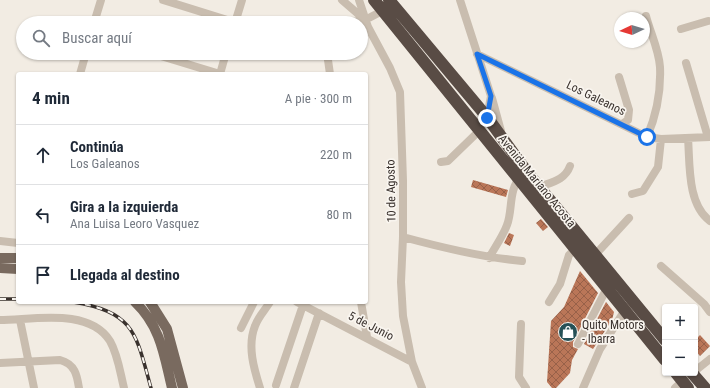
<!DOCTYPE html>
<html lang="es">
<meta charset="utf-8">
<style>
body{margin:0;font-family:"Roboto Condensed",sans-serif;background:#f6f6f7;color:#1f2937}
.controls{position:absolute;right:12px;bottom:12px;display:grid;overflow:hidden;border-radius:4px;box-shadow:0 1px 3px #0004}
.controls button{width:36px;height:36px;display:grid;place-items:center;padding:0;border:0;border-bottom:1px solid #e0e1e3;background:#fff;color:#1f2937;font:20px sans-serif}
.compass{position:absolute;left:614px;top:12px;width:36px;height:36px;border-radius:50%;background:#fff;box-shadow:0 1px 3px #0004;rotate:266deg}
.stop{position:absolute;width:12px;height:12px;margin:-9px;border:3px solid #1a73e8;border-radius:50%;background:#fff}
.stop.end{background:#1a73e8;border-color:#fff;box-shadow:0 1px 4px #0008}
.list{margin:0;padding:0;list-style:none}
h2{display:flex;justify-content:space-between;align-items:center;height:52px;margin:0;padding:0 16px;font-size:17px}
h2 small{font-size:13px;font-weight:400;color:#747a83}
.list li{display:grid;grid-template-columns:26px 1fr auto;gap:12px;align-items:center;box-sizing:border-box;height:60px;padding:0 16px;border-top:1px solid #e0e1e3}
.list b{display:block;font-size:15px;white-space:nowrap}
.list p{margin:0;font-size:13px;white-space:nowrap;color:#747a83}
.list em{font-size:13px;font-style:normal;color:#747a83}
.icon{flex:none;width:22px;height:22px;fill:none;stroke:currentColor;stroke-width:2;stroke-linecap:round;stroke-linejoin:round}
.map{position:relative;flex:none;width:710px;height:388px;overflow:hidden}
.search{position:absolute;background:#fff;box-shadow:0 1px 3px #0004;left:16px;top:16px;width:352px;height:44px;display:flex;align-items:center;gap:10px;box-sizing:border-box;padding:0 14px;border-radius:22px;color:#747a83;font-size:15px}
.panel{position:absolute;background:#fff;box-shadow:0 1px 3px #0004;left:16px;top:72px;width:352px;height:232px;border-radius:4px}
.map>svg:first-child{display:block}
</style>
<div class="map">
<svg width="710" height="388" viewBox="0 0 710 388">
<defs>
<pattern id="building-cross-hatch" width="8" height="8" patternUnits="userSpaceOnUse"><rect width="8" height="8" fill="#ba7658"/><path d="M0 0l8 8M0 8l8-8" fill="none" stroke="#986149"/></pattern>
</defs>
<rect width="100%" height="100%" fill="#f2ece3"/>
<path fill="url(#building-cross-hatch)" d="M473 180 508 190 506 197 471 187Z
M541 219 548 227 543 231 536 223Z
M509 233 514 235 510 246 504 243Z
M580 271 598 293 573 342V347L578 349 572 360 570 373 556 388H552L547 382 551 321 564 307Z
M606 302 614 312 612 320 593 349 584 344Z
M700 335 710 346 700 356 695 350V340Z"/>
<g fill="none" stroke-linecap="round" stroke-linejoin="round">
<path stroke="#c9bdaf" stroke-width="8" d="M163 0 237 23
M342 0 364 19
M359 0 368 27 390 68 400 92 403 181V237L401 282 403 316 412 362 422 388
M460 0 491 96 487 117 477 128
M646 16C650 32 659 50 660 67 661 90 656 116 647 137
M94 23 101 0
M235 23 242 0
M345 23 365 20 386 9
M681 29 708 21
M151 53 220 74
M327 53 330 74
M477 54 647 137 661 139 710 137
M686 63 708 137
M80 74 86 53
M220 74 226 53
M619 77 629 110 628 120 622 124
M492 98 501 131
M688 138C690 164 687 204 710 221
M441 162 448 161 479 131
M539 187C552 182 565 180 570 166
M632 194 643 191 658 167 661 139
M403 237C443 248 481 257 522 261
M0 241 18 243
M595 255 629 218
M489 258C495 247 503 236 507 225 513 210 508 189 521 177
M661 266 704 304 710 312
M297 302 412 362
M361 302 367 337
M549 302 560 284 569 255 575 249
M0 320C32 320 89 307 110 341 118 355 120 372 124 388
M20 320 34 388
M521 324 519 377 526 388
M241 328 254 302
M578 344 607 288
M0 363 60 360C75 364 77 375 79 388
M695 371 710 359
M276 385 303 305
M260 388C254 369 247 346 255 326 258 317 265 310 270 302
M294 388 319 313
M583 388 600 349 627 307
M675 388 685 379"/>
<path stroke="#796a5f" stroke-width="10" d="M0 258H18
M0 268 18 269
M135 302C161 327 164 355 172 388
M150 302 167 329 183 388"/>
<path stroke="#594c45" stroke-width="12" d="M374 0 665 360
M389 0 487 117 527 172 665 340
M676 373 688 388
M692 373 705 388"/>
<g stroke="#39312d" stroke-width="3.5">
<path id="rail" d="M0 299H18
M73 302C135 312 136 334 151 388"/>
</g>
<use href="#rail" stroke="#f9f5ef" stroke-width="2" stroke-dasharray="6" stroke-linecap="butt"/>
</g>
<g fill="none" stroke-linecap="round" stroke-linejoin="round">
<path stroke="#1a73e8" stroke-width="5" d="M487 118 491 96 477 54 647 137"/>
</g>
<defs>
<g id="shop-disc" transform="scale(1)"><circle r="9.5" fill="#265157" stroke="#f9f5ef"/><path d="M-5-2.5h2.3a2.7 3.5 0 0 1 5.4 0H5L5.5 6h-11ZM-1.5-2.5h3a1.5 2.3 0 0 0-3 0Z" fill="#fff"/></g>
</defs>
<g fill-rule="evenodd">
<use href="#shop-disc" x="568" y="332"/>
</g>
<g text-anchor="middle" stroke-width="3.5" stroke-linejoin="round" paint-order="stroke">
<g font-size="12" fill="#39312d" stroke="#f9f5ef">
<text transform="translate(596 98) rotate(26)" y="4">Los Galeanos</text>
<text transform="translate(537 181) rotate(51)" y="4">Avenida Mariano Acosta</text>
<text transform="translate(391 191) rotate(-91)" y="4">10 de Agosto</text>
<text transform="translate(371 326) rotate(27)" y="4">5 de Junio</text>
</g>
<g font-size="12" fill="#39312d" stroke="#f9f5ef" text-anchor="start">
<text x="582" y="329">Quito Motors<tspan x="582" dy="14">- Ibarra</tspan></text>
</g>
</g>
</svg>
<div class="controls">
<button>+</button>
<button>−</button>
</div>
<svg class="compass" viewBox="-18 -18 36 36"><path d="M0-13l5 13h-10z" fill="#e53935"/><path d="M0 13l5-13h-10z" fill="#747a83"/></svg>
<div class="stop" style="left:647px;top:137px"></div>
<div class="stop end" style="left:487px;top:118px"></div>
<div class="search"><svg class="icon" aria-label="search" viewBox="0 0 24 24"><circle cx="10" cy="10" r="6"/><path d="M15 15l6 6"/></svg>Buscar aquí</div>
<section class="panel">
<h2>4 min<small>A pie · 300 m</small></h2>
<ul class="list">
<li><svg class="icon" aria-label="ahead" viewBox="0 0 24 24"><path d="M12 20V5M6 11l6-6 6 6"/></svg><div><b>Continúa</b><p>Los Galeanos</p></div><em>220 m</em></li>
<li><svg class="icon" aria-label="left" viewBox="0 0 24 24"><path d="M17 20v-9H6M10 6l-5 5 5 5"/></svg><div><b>Gira a la izquierda</b><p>Ana Luisa Leoro Vasquez</p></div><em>80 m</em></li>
<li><svg class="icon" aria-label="arrive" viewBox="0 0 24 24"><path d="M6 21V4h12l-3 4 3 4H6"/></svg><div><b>Llegada al destino</b></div></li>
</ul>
</section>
</div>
